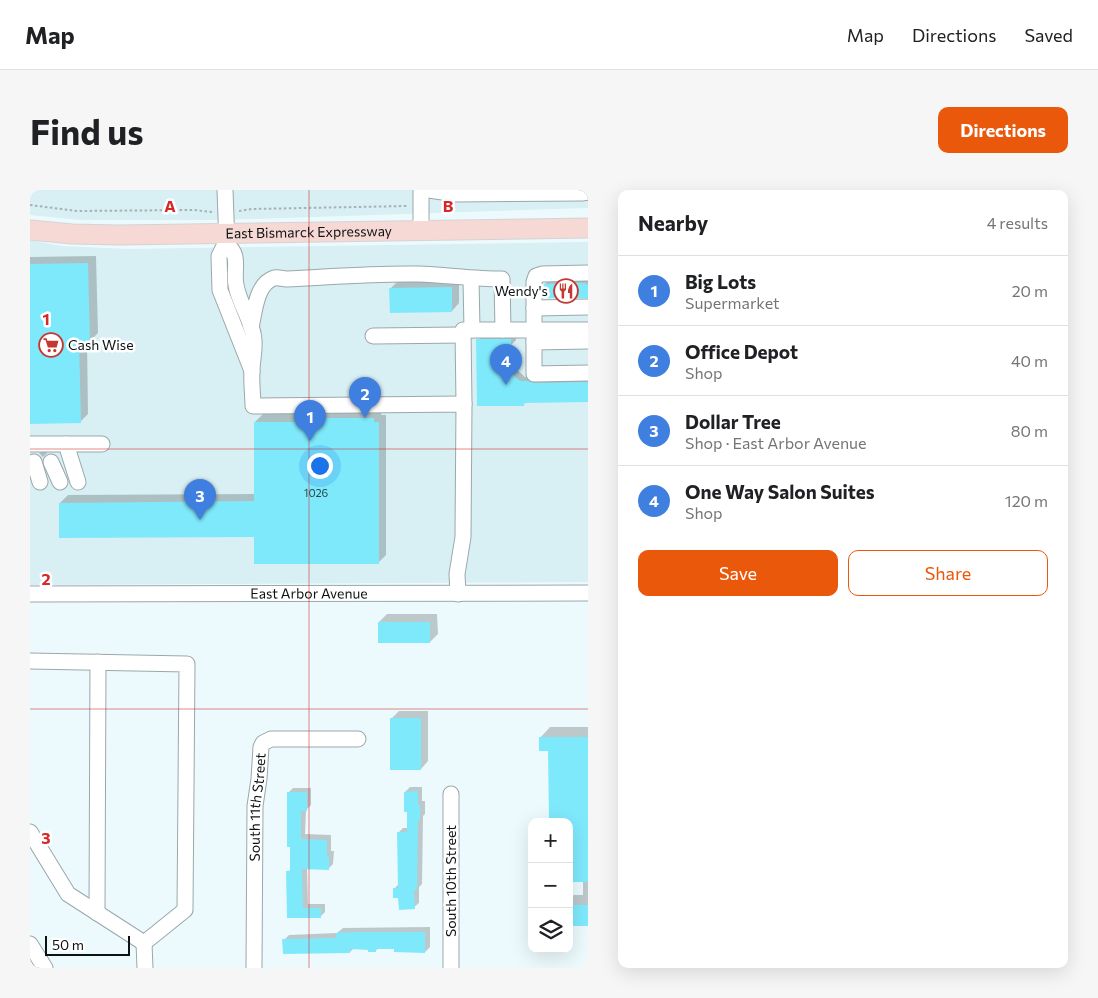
<!DOCTYPE html>
<meta charset="utf-8">
<style>
body{margin:0;font-family:Commissioner,sans-serif;background:#f6f6f6;color:#202124}
.controls{position:absolute;right:15px;bottom:15px;display:grid;overflow:hidden;border-radius:10px;box-shadow:0 5px 20px #0002}
.controls button{width:45px;height:45px;display:grid;place-items:center;padding:0;border:0;border-bottom:1px solid #e0e0e0;background:#fff;color:#202124;font:25px sans-serif}
.scale{position:absolute;left:15px;bottom:12px;width:85px;box-sizing:border-box;padding-left:5px;border:2px solid #0c1112;border-top:0;font-size:14px;line-height:18px;white-space:nowrap;color:#0c1112;-webkit-text-stroke:4px #fff;paint-order:stroke}
.you{position:absolute;left:289px;top:275px;width:18px;height:18px;margin:-12px;border:4px solid #fff;border-radius:50%;background:#1a73e8;box-shadow:0 0 0 8px #1a73e833}
.badge{display:grid;place-items:center;width:32px;height:32px;border-radius:50%;background:#ea580c;color:#fff;font-size:16px;font-weight:700}
.pin{position:absolute;translate:-50% -41px;filter:drop-shadow(0 1px 2px #0008)}
.pin::after{content:'';position:absolute;top:26px;width:18px;height:15px;background:inherit;clip-path:polygon(0 0,100% 0,50% 100%)}
.list{margin:0;padding:0;list-style:none}
h2{display:flex;justify-content:space-between;align-items:center;height:65px;margin:0;padding:0 20px;font-size:21px}
h2 small{font-size:16px;font-weight:400;color:#757577}
.list li{display:grid;grid-template-columns:32px 1fr auto;gap:15px;align-items:center;box-sizing:border-box;height:70px;padding:0 20px;border-top:1px solid #e0e0e0}
.list b{display:block;font-size:19px;white-space:nowrap}
.list p{margin:0;font-size:16px;white-space:nowrap;color:#757577}
.list em{font-size:16px;font-style:normal;color:#757577}
.actions{display:flex;gap:10px;padding:15px 20px}
.actions a{flex:1;padding:11px 0;border:1px solid #ea580c;border-radius:10px;text-align:center;font-size:18px;color:#ea580c}
.actions .main{background:#ea580c;color:#fff}
.icon{flex:none;width:28px;height:28px;fill:none;stroke:currentColor;stroke-width:2;stroke-linecap:round;stroke-linejoin:round}
.map{position:relative;flex:none;width:558px;height:778px;overflow:hidden;border-radius:10px}
header{display:flex;align-items:center;gap:30px;box-sizing:border-box;height:70px;padding:0 25px;background:#fff;border-bottom:1px solid #e0e0e0}
header strong{font-size:24px}
nav{display:flex;gap:28px;margin-inline-start:auto;font-size:18px}
.intro{display:flex;align-items:center;justify-content:space-between;box-sizing:border-box;height:120px;padding:0 30px}
h1{margin:0;font-size:35px}
.button{padding:12px 22px;border-radius:10px;background:#ea580c;color:#fff;font-size:18px;font-weight:700}
main{display:flex;gap:30px;padding:0 30px}
aside{flex:1;background:#fff;border-radius:10px;box-shadow:0 5px 20px #0002}
.map>svg:first-child{display:block}
</style>
<header>
<strong>Map</strong>
<nav><a>Map</a><a>Directions</a><a>Saved</a></nav>
</header>
<div class="intro"><h1>Find us</h1><a class="button">Directions</a></div>
<main>
<div class="map">
<svg width="558" height="778" viewBox="0 0 558 778">
<rect width="100%" height="100%" fill="#ecfafd"/>
<path fill="#d8eff3" d="M0 0H558V18L190 30H51L0 25Z
M0 50 31 56 98 59 558 52V392L0 395Z"/>
<path fill="#0003" d="M66 66 68 143 60 151H57L58 224 50 232 0 233V67Z
M558 85V107L515 94 523 86Z
M429 90V113L422 121 360 99 368 91Z
M453 145H486V150L481 155 482 175 495 187 558 188V211H497L494 214 448 150Z
M276 221H352L351 225H356V365L348 373 225 346 30 313 38 305 225 304V232L233 224H273Z
M11 262H18L13 267 9 263Z
M357 424H407L408 444 400 452 349 432Z
M369 521H398V571L391 579 361 529Z
M520 537H558V735H539V705H553V691L539 632 520 560 510 548Z
M380 597H392V611H395V624L393 626 392 694 389 697V713L384 717 370 707 365 698 369 694 368 643 373 638H379V620L375 602Z
M263 598H281V615L276 620 275 644 301 645V661H304L303 674 298 679 277 678 278 714H295V722L290 727 258 726V682L261 679 258 603Z
M400 737V757L395 762 365 758H349L345 761 339 758H324L320 762 254 750 259 745 307 743 313 738Z"/>
<path fill="#7fe9fc" d="M58 73 60 152H49L51 233 0 234V74Z
M545 93H555L556 95 558 94V108H514V94Z
M422 97V122L360 123 359 98Z
M446 149H481V157H477V180L490 191H498L504 193 558 192V212L494 213V216H447Z
M267 228H344V232H349V374H224V347L29 348V313L224 311V232H267Z
M348 432H400V453H348Z
M360 528H391V580H360Z
M509 547H558V692H539V632H519L518 561H509Z
M388 601V615H390V630H388L387 700H384L385 719 369 720 368 708H363V698H368L367 642H377V622H374V602Z
M257 602H277V621H271V649L297 650V666H299V680L272 679 273 718H291V728H257L256 681H260V657H257Z
M539 715H558V736H539Z
M325 742H395V763L364 762V759H346V762H338V760L320 759V763L253 764 252 749 306 748V743Z"/>
<g fill="none" stroke-linecap="round" stroke-linejoin="round">
<g stroke="#9ba8aa" stroke-width="17">
<g id="minor">
<path d="M195 0 197 55 193 58 189 66 190 100 222 181"/>
<path d="M399 0 426 4 553 3 558 2"/>
<path d="M391 41V0"/>
<path d="M197 55C211 65 203 80 206 95 209 114 223 131 224 150 225 161 222 171 222 181 221 193 223 205 223 216"/>
<path d="M558 83 512 84 506 86 504 92V140H558"/>
<path d="M441 89 442 140"/>
<path d="M504 118 558 117"/>
<path d="M221 137C225 121 226 94 244 88 248 87 253 89 256 89 300 87 344 83 388 84 416 85 444 89 472 89L473 140H504V152"/>
<path d="M343 146 433 145"/>
<path d="M558 151 504 152V184L558 183"/>
<path d="M434 214 433 140H473"/>
<path d="M227 216 434 214 433 347 427 384 428 404"/>
<path d="M0 254H72"/>
<path d="M36 254 48 292"/>
<path d="M4 272 10 292"/>
<path d="M21 272 30 292"/>
<path id="s1" d="M0 404 558 403"/>
<path d="M0 471 157 474 155 720 114 753"/>
<path d="M0 642 38 704 114 753"/>
<path d="M67 723 68 472"/>
<path d="M114 753 115 778"/>
<path d="M0 754 15 778"/>
<path id="s2" d="M224 778 225 616 229 589 231 557 233 553 241 549H328"/>
<path d="M421 778V604"/>
</g>
</g>
<g stroke="#d3d4d4" stroke-width="21">
<g id="major">
<path id="s3" d="M0 40 42 44 89 45 558 38"/>
</g>
</g>
<path stroke="#a6b1b3" stroke-width="2" stroke-dasharray="2.5 2.5" stroke-linecap="butt" d="M0 15 47 21 164 20 182 22
M209 21 222 19 377 16"/>
<use href="#minor" stroke="#fff" stroke-width="15"/>
<use href="#major" stroke="#f6d9d5" stroke-width="19"/>
</g>
<path fill="none" stroke="#d62828" stroke-width="1" stroke-opacity="0.55" d="M279 0V778M0 259H558M0 519H558"/>
<defs>
<g id="restaurant-ring" transform="scale(1.25)"><circle r="9.5" fill="#fff" stroke="#c53731" stroke-width="1.5"/><path d="M-5-6h1v4h1v-4h1v4h1v-4h1v5L-1.5 .5V6h-2V.5L-5-1ZM5-6V6H3V1.5H1.5Q1.5-4 5-6Z" fill="#c53731"/></g>
<g id="supermarket-ring" transform="scale(1.25)"><circle r="9.5" fill="#fff" stroke="#c53731" stroke-width="1.5"/><path d="M-6-5.5h2.5l.6 2H6L4.5 2H-2.5L-4.4-4H-6ZM-1.5 3.2a1.3 1.3 0 1 0 .1 0ZM3 3.2a1.3 1.3 0 1 0 .1 0Z" fill="#c53731"/></g>
</defs>
<g fill-rule="evenodd">
<use href="#restaurant-ring" x="536" y="101"/>
<use href="#supermarket-ring" x="21" y="155"/>
</g>
<g text-anchor="middle" stroke-width="5" stroke-linejoin="round" paint-order="stroke">
<g font-size="11" fill="#29474c">
<text x="286" y="307">1026</text>
</g>
<g font-size="14" fill="#0c1112" stroke="#fff">
<text dy="5" stroke="none"><textPath href="#s3" startOffset="279">East Bismarck Expressway</textPath></text>
<text dy="5" stroke="none"><textPath href="#s1" startOffset="279">East Arbor Avenue</textPath></text>
<text dy="5" stroke="none"><textPath href="#s2" startOffset="161">South 11th Street</textPath></text>
<text transform="translate(421 691) rotate(-90)" y="5">South 10th Street</text>
</g>
<g font-size="14" fill="#0c1112" stroke="#fff" text-anchor="end">
<text x="518" y="106">Wendy's</text>
<text x="38" y="160" text-anchor="start">Cash Wise</text>
</g>
</g>
<g font-size="16" text-anchor="middle" font-weight="bold" fill="#d62828" stroke="#fff" stroke-width="5" stroke-linejoin="round" paint-order="stroke">
<text x="140" y="22">A</text>
<text x="418" y="22">B</text>
<text x="16" y="135">1</text>
<text x="16" y="395">2</text>
<text x="16" y="654">3</text>
</g>
</svg>
<div class="controls">
<button>+</button>
<button>−</button>
<button><svg class="icon" aria-label="layers" viewBox="0 0 24 24"><path d="M12 4l9 5-9 5-9-5zM3 14l9 5 9-5"/></svg></button>
</div>
<div class="scale">50 m</div>
<div class="you"></div>
<div class="pin badge" style="left:280px;top:251px;background:#3f7fe0">1</div>
<div class="pin badge" style="left:335px;top:228px;background:#3f7fe0">2</div>
<div class="pin badge" style="left:170px;top:330px;background:#3f7fe0">3</div>
<div class="pin badge" style="left:476px;top:195px;background:#3f7fe0">4</div>
</div>
<aside>
<h2>Nearby<small>4 results</small></h2>
<ul class="list">
<li><span class="badge" style="background:#3f7fe0">1</span><div><b>Big Lots</b><p>Supermarket</p></div><em>20 m</em></li>
<li><span class="badge" style="background:#3f7fe0">2</span><div><b>Office Depot</b><p>Shop</p></div><em>40 m</em></li>
<li><span class="badge" style="background:#3f7fe0">3</span><div><b>Dollar Tree</b><p>Shop · East Arbor Avenue</p></div><em>80 m</em></li>
<li><span class="badge" style="background:#3f7fe0">4</span><div><b>One Way Salon Suites</b><p>Shop</p></div><em>120 m</em></li>
</ul>
<div class="actions"><a class="main">Save</a><a>Share</a></div>
</aside>
</main>
